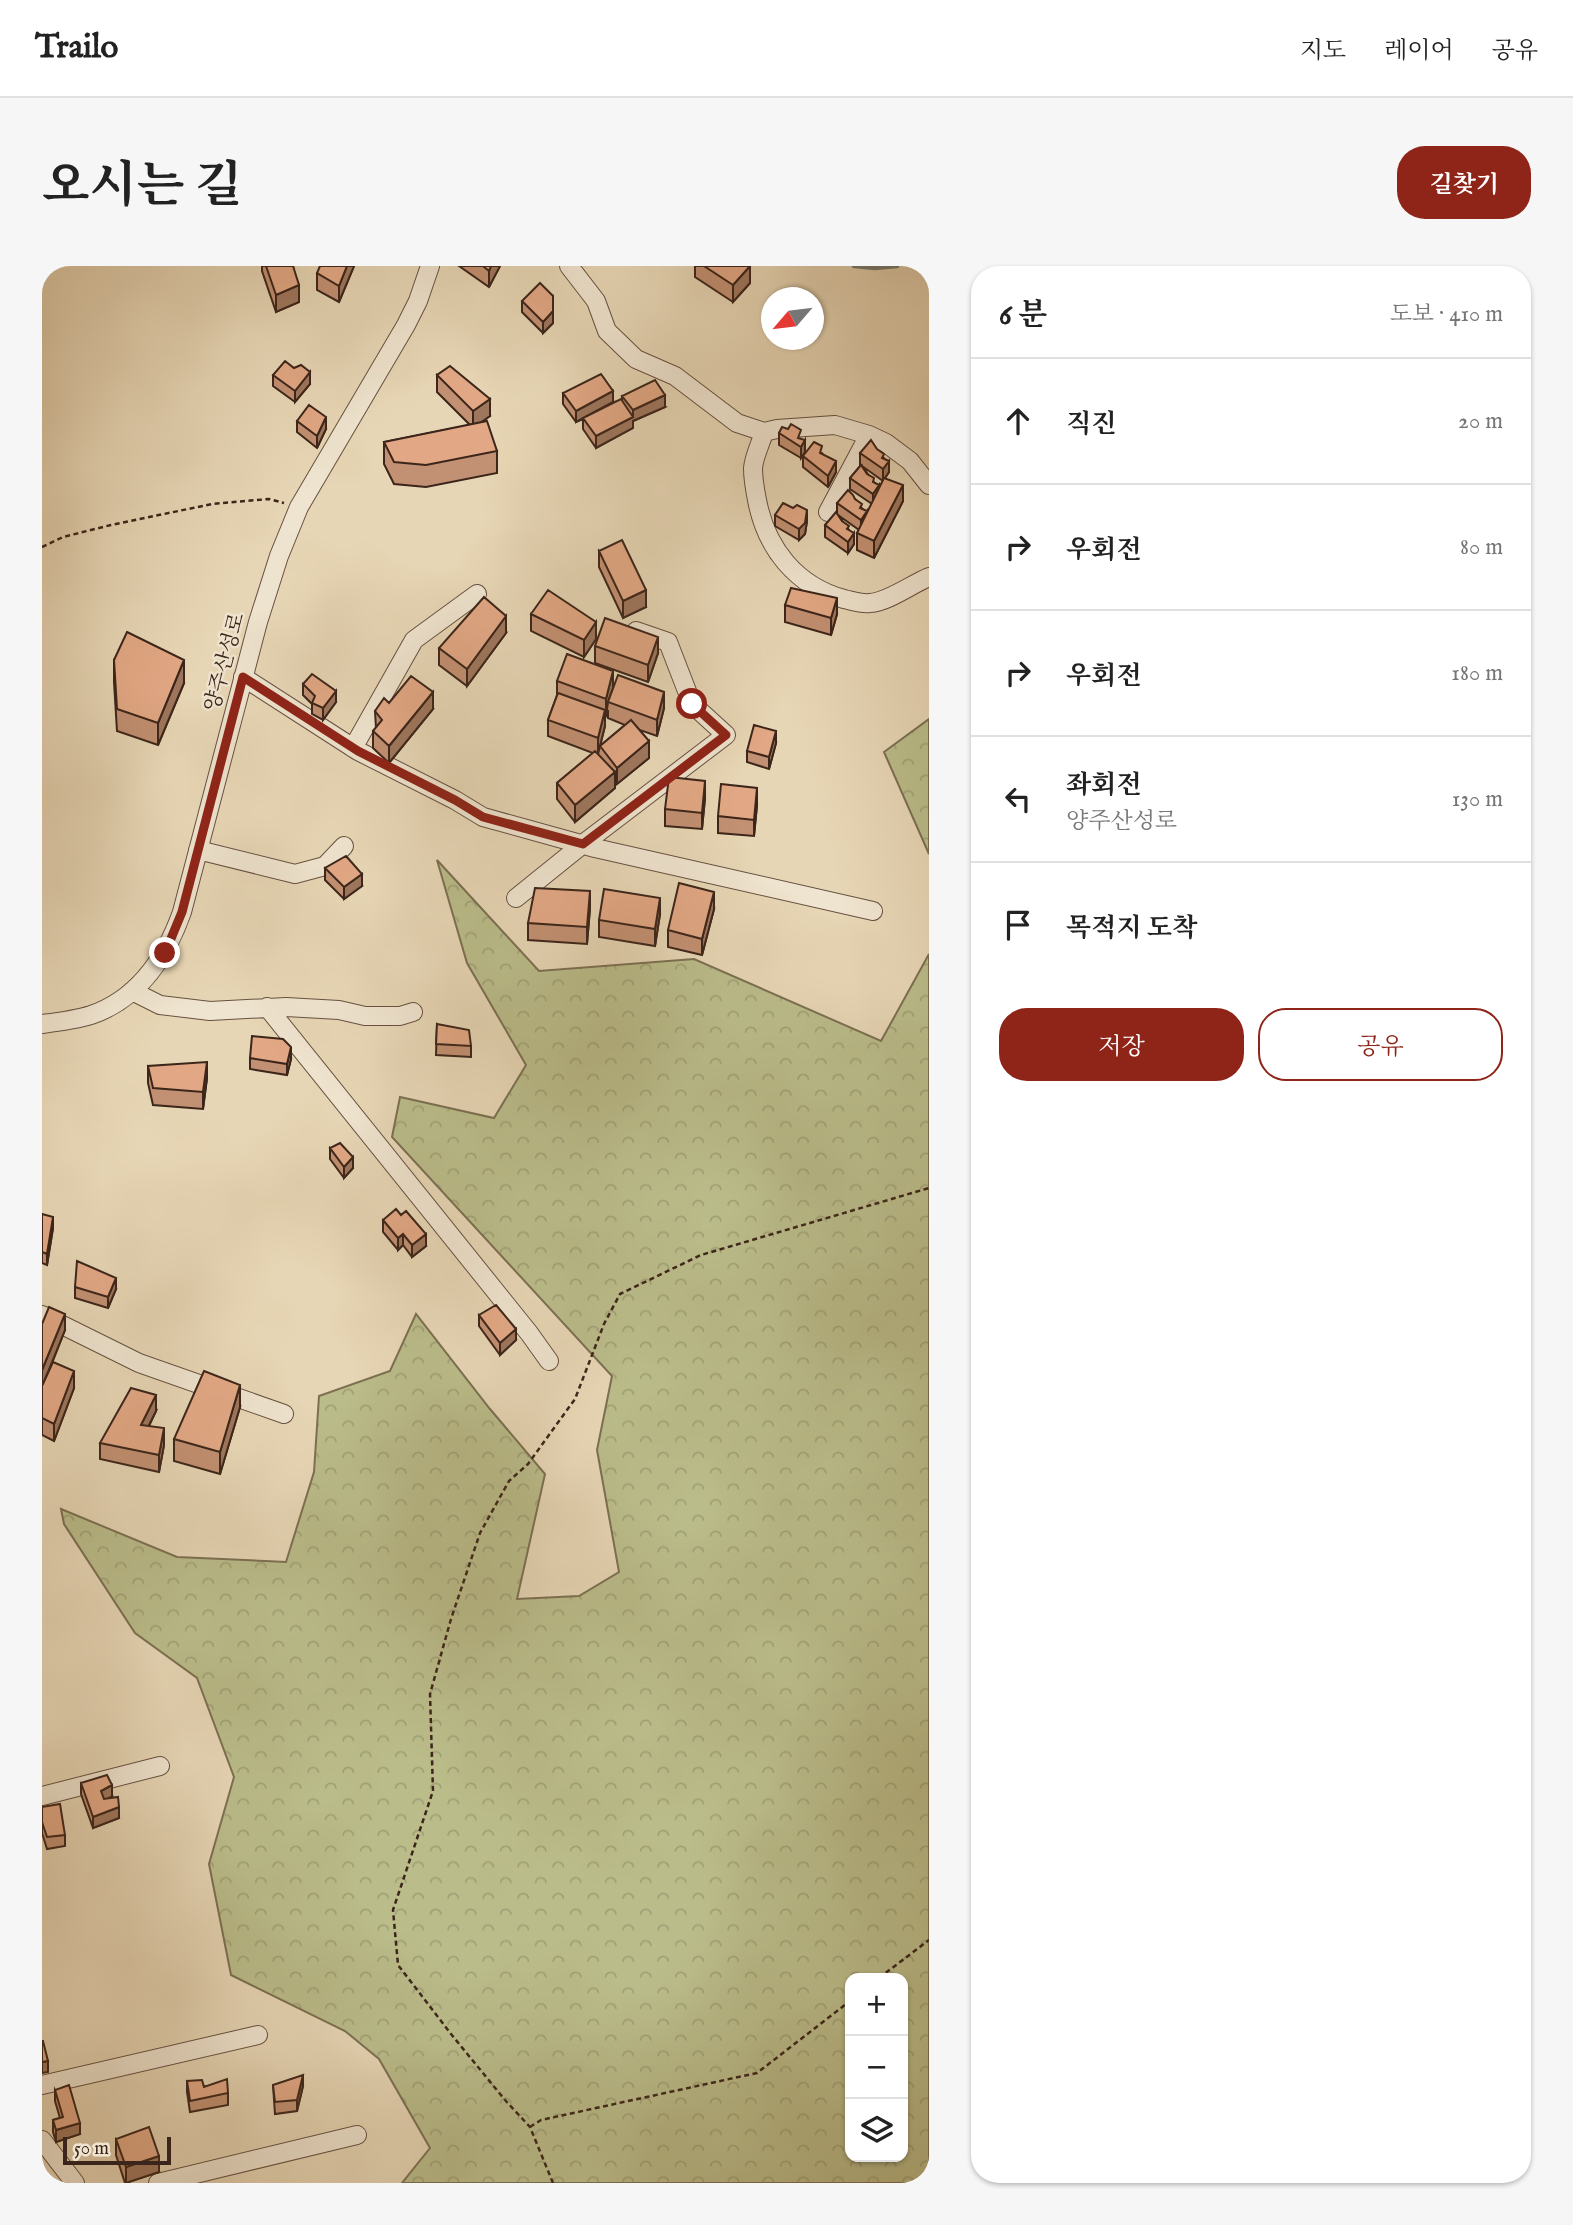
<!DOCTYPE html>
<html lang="ko">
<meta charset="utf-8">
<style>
body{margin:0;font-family:"IM FELL English","Noto Serif KR",serif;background:#f6f6f6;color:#222}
.controls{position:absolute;right:21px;bottom:21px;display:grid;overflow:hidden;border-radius:14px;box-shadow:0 2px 5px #0004}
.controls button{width:63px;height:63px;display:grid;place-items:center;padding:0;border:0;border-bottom:2px solid #e0e0e0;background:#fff;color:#222;font:35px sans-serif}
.compass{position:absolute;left:719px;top:21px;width:63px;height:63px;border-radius:50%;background:#fff;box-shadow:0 2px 5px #0004;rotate:242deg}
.scale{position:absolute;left:21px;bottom:18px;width:108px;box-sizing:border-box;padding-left:7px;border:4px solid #3c251a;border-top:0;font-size:19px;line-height:24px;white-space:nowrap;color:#3c251a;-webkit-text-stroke:5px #efe4cf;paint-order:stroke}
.stop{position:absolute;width:21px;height:21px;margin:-16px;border:5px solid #8f2418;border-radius:50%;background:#fff}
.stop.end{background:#8f2418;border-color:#fff;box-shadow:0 2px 7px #0008}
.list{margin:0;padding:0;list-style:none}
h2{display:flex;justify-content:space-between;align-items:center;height:91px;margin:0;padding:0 28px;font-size:30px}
h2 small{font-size:23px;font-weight:400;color:#767676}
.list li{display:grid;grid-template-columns:46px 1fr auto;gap:21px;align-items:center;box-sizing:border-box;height:126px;padding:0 28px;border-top:2px solid #e0e0e0}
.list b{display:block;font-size:26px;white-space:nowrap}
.list p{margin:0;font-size:23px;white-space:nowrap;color:#767676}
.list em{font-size:23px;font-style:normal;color:#767676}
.actions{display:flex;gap:14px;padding:21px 28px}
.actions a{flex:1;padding:16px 0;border:2px solid #8f2418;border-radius:28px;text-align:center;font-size:24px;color:#8f2418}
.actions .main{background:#8f2418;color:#fff}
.icon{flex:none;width:38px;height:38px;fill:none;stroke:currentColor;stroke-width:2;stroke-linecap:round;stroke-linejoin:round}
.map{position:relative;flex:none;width:887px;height:1917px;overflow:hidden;border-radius:28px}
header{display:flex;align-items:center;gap:42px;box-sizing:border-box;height:98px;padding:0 35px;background:#fff;border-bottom:2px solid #e0e0e0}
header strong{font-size:33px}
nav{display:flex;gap:38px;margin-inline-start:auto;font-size:24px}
.intro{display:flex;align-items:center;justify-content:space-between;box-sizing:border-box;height:168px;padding:0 42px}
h1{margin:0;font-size:49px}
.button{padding:18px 32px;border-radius:28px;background:#8f2418;color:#fff;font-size:24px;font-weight:700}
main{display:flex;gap:42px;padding:0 42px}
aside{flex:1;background:#fff;border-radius:28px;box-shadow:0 2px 5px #0004}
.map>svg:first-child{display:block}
</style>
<header>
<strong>Trailo</strong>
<nav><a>지도</a><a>레이어</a><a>공유</a></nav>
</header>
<div class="intro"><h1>오시는 길</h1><a class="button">길찾기</a></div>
<main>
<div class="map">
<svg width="887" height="1917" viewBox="0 0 887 1917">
<defs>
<pattern id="forest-crowns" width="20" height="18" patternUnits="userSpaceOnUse" patternTransform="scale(1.75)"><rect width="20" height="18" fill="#babc8a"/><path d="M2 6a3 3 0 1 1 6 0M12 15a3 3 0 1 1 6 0" fill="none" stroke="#a1a176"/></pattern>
</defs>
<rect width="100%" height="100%" fill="#e7d6b5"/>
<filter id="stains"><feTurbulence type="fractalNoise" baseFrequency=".00286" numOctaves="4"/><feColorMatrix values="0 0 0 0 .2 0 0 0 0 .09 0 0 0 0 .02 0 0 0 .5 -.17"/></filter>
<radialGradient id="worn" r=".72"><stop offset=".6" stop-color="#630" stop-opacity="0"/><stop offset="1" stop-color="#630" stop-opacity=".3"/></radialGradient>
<path fill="url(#forest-crowns)" stroke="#7b7052" stroke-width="2" fill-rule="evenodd" d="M887 453V588L842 486Z
M395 594 497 705 652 693 839 775 887 688V1917H360L388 1882 337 1793 303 1765 189 1709 167 1598 192 1511 155 1412 93 1367 22 1258 19 1243 135 1291 244 1296 272 1206 277 1130 348 1105 374 1048 448 1143 503 1208 475 1333 537 1330 577 1306 555 1184 570 1110 350 871 358 831 452 852 484 799 425 697ZM808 1712H861V1891H808Z"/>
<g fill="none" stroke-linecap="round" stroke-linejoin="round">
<path stroke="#737d76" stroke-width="4.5" d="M812 0 833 2 855 0"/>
<g stroke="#675141" stroke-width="20">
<path id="minor" d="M527 0 554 35 565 65 594 93 633 110 695 157 722 166 735 163 793 159 827 169 844 177 868 195 887 219
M722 166C719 177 712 190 711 202 711 212 713 224 715 234 724 282 754 320 802 333 811 335 819 338 828 337 846 336 870 318 887 311
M786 246 827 169
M201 411 316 485 413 534 441 551 553 582 831 645
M311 482 372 374 435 328
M156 584 253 608 283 600 302 580
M474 632 541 578 684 469 650 438 626 376 594 365
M90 725 118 739 168 745 244 741 297 744 323 750H358L371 746
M225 741 487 1067 507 1095
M0 758C16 756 33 754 49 749 96 733 124 691 140 646L216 356 237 290 257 241 364 59 376 35 388 0
M0 1049 97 1097 242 1148
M0 1530 118 1500
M0 1819 216 1769
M0 1874 33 1917
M116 1917 315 1869"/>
</g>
<path stroke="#3c251a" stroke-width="2.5" stroke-dasharray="5 3.5" stroke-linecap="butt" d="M0 281 21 271 69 259 170 238 227 233 242 237
M837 1712 887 1674
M488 1861 499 1854 715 1807 808 1735
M511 1917 488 1861 463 1834 409 1768 356 1699 351 1644 391 1525 388 1428 409 1353 438 1267 467 1215 486 1198 533 1133 562 1058 578 1028 659 989 887 922"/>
<use href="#minor" stroke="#efe4cf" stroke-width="18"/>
</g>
<path fill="#c29072" stroke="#3c251a" stroke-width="2" fill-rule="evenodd" d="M220 0H251L257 36 234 46 220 5Z
M312 0 297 36 275 24V7Z
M417 0H458L447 21Z
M653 0H708V17L691 36 653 11Z
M511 30V57L501 67 480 46V35Z
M252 102 268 118 253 136 231 120V109Z
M395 109 448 150 439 156 455 185V207L384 221 352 218 342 198V176L428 159 395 126Z
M521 127 571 136 580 135V130L623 141 591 155V162L554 182 541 163V153L534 156 521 138Z
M255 155 284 163 275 182 255 166Z
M737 167 759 173 763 186 759 192 737 179Z
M780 187 794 206 786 221 761 201V190Z
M818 187 842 192 847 206 843 212 861 235 832 292 815 284V267L817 264 796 249 807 264 812 278 806 287 783 271V259L795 248V237L813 233 825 249 830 238 808 223V212L819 199H818ZM820 200 841 215 837 223Z
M733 249 765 255 763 268 757 274 733 260Z
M557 285 604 341 581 352 557 301Z
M743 339 795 348 789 369 743 356Z
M489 348 554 373 542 391 489 365Z
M464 367 425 420 397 399V382Z
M553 380 616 387 606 416 553 397Z
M72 394 142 417 116 479 75 465 72 416Z
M515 415 571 421 622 442 615 470 598 464 607 492 575 518 573 516V522L533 556 515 533V517L551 487 506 470V454L515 429ZM566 444V452L583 459 558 480 563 460V449L564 450Z
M261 418 294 436 281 454 270 448V438L261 429Z
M347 437 391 443 347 497 331 482V465L334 462 333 445Z
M734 477 727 503 705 496V485Z
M663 532 660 563 623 560V543Z
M715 539 712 570 676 567V550Z
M283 602 320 620 302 633 283 614Z
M548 642 545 678 486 674V657Z
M672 643 660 689 626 681V664Z
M618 648 613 680 557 671V654Z
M395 758 429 780V791L394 789Z
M208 792 249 793 245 809 208 803Z
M106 800 165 812 161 843 111 839 106 817Z
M288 882 311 902 302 912 288 893Z
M0 948 11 962 5 999 0 997Z
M341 954 384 980 370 991 361 979 356 984 341 966Z
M33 1021 74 1023 66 1042 33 1032Z
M437 1049 474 1074 458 1089 437 1060Z
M0 1058 23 1064 5 1110 32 1122 12 1175 0 1169Z
M198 1141 178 1208 132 1195V1173Z
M114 1145 107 1160 122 1179 117 1206 58 1193V1177Z
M39 1517 70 1530 66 1532 77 1552 51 1562 39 1528Z
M0 1541 23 1569V1580L5 1583 0 1567Z
M145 1815 186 1827V1839L148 1846 145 1826Z
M231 1819 261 1820 255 1845 233 1848Z
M13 1824 38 1868 14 1876 11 1866V1854L18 1852 13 1835Z
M74 1873 117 1906 83 1917 74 1889Z"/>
<path fill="#9e765d" stroke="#3c251a" stroke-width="2" d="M305 0H312L297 36V20Z
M449 0H458L447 21V5Z
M708 0V17L691 36V19Z
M257 19V36L234 46V29Z
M511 45V57L501 67V56Z
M268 106V118L253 136V125Z
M571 125V136L534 156V145Z
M623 129V141L591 155V162L554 182V170L591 151V144Z
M448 133V150L431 162V145Z
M284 151V163L275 182V170Z
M763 174V186L759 192V181Z
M794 195V206L786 221V210Z
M847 195V206L841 215V203Z
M837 219V231L831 239V228Z
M861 219V235L832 292V275Z
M765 244V255L763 268 757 274V263Z
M825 245V256L819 265V254Z
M812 267V278L806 287V276Z
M604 324V341L581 352V335Z
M795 332V348L789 369V352Z
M464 350V367L425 420V403Z
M554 356V373L542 391V374Z
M616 371V387L606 416V399Z
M142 394V417L116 479V457Z
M571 405V422L566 436 564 450V433Z
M294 425V436L281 454V442Z
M391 426V443L347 497V480Z
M622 426V442L615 470V454Z
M563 444V460L556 488V472Z
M734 465V477L727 503V491Z
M607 475V492L575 518V502Z
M573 506V522L533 556V539Z
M663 515V532L660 563V547Z
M715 522V539L712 570V554Z
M320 608V620L302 633V621Z
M548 625V642L545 678V661Z
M672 626V643L660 689V673Z
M618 632V648L613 680V663Z
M249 781V793L245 809V798Z
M165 796V812L161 843V826Z
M311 891V902L302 912V901Z
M11 951V962L5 999V988Z
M361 968V979L356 984V972Z
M384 968V980L370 991V979Z
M74 1012V1023L66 1042V1031Z
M23 1048V1064L0 1121V1104Z
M474 1063V1074L458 1089V1077Z
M32 1105V1122L12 1175V1158Z
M198 1119V1141L178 1208V1186Z
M114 1129V1145L99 1175V1159Z
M122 1162V1179L117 1206V1189Z
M70 1519V1530L59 1537V1525Z
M77 1541V1552L51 1562V1551Z
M6 1795V1806L0 1807V1796Z
M261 1809V1820L255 1845V1834Z
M38 1857V1868L14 1876V1864Z
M117 1890V1906L84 1917V1901Z"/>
<path fill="#e2a885" stroke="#3c251a" stroke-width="2" d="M224 0H251L257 19 234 29Z
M278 0H305L297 20 275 7Z
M441 0H449L447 5Z
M662 0H708L691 19Z
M498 17 511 30V45L501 56 480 35Z
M243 95 252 102 259 99 268 106 253 125 231 109Z
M408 100 448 133 431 145 395 109Z
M559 108 571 125 534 145 521 127Z
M613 114 623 129 591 144 580 130Z
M579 133 591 151 554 170 541 152Z
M267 139 284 151 275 170 255 155Z
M445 155 455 185 384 199 352 196 342 176Z
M749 158 759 164 756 172 763 174 759 181 737 167 740 161 746 163Z
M829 174 835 183 842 188 840 192 847 195 841 203 818 187Z
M772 176 780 180 778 187 794 195 786 210 761 190Z
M819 199 825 208 832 212 831 216 837 219 831 228 808 212Z
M842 212 861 219 832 275 815 267Z
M806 224 811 229 813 233 820 238 818 242 825 245 819 254 795 237Z
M741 237 751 242 755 239 765 244 763 257 757 263 733 249Z
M794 246 800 255 807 260 805 263 812 267 806 276 783 259Z
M580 274 604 324 581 335 557 285Z
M749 322 795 332 789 352 743 339Z
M506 324 554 356 542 374 489 348Z
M442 331 464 350 425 403 397 382Z
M563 352 616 371 606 399 553 380Z
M85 366 142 394 116 457 75 443 72 394Z
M525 388 571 405 564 433 515 415Z
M270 408 294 425 281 442 270 437 273 430 261 418Z
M576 409 622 426 615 454 566 436Z
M369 410 391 426 347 480 331 465 340 454 333 445 342 432 347 437Z
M516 427 563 444 556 472 506 454Z
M589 454 607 475 575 502 558 480Z
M712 459 734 465 727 491 705 485Z
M553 485 573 506 533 539 515 517Z
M627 511 663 515 660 547 623 543Z
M679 518 715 522 712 554 676 550Z
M304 590 320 608 302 621 283 602Z
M637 617 672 626 660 673 626 664Z
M493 622 548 625 545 661 486 657Z
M562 623 618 632 613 663 557 654Z
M395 758 427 764 429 780 394 778Z
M210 770 241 773 249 781 245 798 208 792Z
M165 796 161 826 111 822 106 800Z
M298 877 311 891 302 901 288 882Z
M354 943 359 949 364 945 384 968 370 979 361 968 356 972 341 954Z
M0 948 11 951 5 988 0 986Z
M35 995 74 1012 66 1031 33 1021Z
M454 1039 474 1063 458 1077 437 1049Z
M7 1041 23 1048 0 1104V1058Z
M11 1096 32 1105 12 1158 0 1152V1120Z
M162 1105 198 1119 178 1186 132 1173Z
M89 1122 114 1129 99 1159 122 1162 117 1189 58 1177Z
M65 1509 70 1519 59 1525 62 1533 76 1531 77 1541 51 1551 39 1517Z
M18 1538 23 1569 5 1571 0 1556V1541Z
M0 1775H1L6 1795 0 1796Z
M261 1809 255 1834 233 1836 231 1819Z
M185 1813 186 1827 148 1835 145 1815 160 1814 162 1821Z
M27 1819 38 1857 14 1864 11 1854 21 1851 13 1824Z
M107 1861 117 1890 84 1901 74 1873Z"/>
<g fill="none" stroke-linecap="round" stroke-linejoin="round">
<path stroke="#8f2418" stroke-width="9" d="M123 687 140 646 201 411 316 485 413 534 441 551 541 578 684 469 650 438"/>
</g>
<g text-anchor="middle" stroke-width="5" stroke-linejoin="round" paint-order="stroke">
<g font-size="21" fill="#3c251a" stroke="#efe4cf">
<text transform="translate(182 396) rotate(-75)" y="7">양주산성로</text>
</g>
</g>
<rect width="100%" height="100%" filter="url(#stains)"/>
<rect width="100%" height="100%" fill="url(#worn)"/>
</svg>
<div class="controls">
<button>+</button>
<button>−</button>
<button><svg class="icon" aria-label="layers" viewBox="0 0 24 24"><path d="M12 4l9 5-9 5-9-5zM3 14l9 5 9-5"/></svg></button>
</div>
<svg class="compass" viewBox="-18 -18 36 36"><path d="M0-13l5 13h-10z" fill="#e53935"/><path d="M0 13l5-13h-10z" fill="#767676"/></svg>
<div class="scale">50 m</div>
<div class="stop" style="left:650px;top:438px"></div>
<div class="stop end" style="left:123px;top:687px"></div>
</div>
<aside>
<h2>6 분<small>도보 · 410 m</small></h2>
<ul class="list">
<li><svg class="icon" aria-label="ahead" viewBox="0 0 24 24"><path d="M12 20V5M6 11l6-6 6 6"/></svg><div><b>직진</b></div><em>20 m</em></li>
<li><svg class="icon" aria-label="right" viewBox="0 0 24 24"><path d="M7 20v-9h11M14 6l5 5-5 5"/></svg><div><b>우회전</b></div><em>80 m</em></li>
<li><svg class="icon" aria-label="right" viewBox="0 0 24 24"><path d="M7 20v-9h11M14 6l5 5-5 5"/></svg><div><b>우회전</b></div><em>180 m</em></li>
<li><svg class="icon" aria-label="left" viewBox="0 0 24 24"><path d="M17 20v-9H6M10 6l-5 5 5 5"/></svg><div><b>좌회전</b><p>양주산성로</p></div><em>130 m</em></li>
<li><svg class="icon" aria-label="arrive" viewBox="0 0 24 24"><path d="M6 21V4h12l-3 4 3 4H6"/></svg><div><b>목적지 도착</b></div></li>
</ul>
<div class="actions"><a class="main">저장</a><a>공유</a></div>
</aside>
</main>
